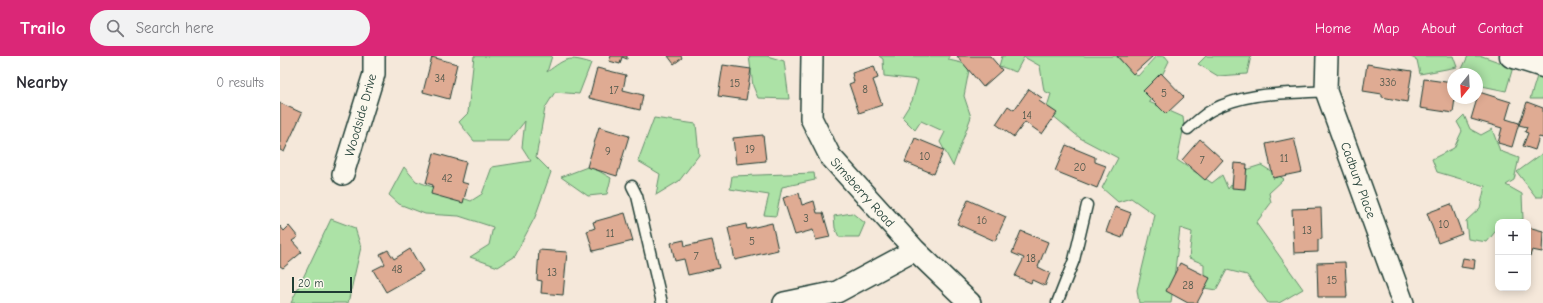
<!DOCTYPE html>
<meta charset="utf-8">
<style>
body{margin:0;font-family:"Comic Neue",sans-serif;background:#f2f2f3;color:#2b2b33}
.controls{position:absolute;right:12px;bottom:12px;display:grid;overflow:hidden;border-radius:8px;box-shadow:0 2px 10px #0003}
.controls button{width:36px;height:36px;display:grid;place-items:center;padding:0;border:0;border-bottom:1px solid #e1e1e2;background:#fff;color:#2b2b33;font:20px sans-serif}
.compass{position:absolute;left:1167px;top:12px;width:36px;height:36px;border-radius:50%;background:#fff;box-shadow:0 2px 10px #0003;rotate:198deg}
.scale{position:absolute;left:12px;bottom:10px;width:60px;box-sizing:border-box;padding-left:4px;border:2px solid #1f3d34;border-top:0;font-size:11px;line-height:14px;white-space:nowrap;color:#1f3d34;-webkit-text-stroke:3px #fbf7ec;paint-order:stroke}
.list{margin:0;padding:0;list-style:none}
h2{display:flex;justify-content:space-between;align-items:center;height:52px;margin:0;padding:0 16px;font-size:17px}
h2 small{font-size:13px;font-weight:400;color:#7c7c81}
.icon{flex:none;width:22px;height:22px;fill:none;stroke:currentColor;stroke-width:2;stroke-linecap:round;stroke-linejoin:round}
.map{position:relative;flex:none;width:1263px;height:247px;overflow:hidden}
header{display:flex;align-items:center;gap:24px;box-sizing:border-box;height:56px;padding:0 20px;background:#db2777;color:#fff}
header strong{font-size:19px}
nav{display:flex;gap:22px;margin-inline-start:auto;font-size:14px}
.search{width:280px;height:36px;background:#f2f2f3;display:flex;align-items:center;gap:10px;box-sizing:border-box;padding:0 14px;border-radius:22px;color:#7c7c81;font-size:15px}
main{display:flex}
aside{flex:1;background:#fff}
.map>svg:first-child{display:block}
</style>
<header>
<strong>Trailo</strong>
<div class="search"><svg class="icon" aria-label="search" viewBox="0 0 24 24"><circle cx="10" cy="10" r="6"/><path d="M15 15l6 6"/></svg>Search here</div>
<nav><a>Home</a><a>Map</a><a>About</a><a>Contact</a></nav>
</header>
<main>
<aside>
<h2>Nearby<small>0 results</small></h2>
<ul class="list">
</ul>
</aside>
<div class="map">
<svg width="1263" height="247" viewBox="0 0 1263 247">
<rect width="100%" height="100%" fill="#f5e8da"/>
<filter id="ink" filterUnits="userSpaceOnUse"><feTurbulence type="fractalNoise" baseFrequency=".025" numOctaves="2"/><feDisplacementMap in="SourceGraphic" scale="8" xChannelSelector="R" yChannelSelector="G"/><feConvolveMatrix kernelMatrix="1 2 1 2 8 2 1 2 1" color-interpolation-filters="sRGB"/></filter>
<g filter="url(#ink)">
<path fill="#ace2a6" stroke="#66906d" d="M194 0H272L267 16C286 2 288 0 311 7L299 38 275 36 265 52 256 101 271 116 255 161 234 201 218 211 190 201 209 189 213 171 179 160 145 158 119 148 109 139 124 111 136 125 191 145 202 138 212 111 251 105 242 91 245 65 229 85H194L179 66 188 57Z
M469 0H487L504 5 509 43 478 42 473 30Z
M599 0H669V4L690 9 684 40 691 61 673 110 660 86 665 76 641 65 635 74 622 61 632 45 638 24 604 20 603 3Z
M722 0H836L858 20 876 0H885L889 5 869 46 903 61 904 70 897 104 932 127 942 119 948 133 962 115 981 109 1004 123 989 137 991 147 976 167 1023 233 999 247H988L967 219 947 214 936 234 924 232V208L909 202 912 176 900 172 891 247H859L857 234 875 159 851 142 838 146 822 132 838 102 800 82 766 54 771 38 764 35 760 10 744 1 736 16 719 10Z
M926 0H971L967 18 938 20 918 8Z
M1129 0H1173L1177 11 1140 18 1137 4Z
M1188 0H1202L1233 11 1226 35 1197 29V18H1186L1182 13Z
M1258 17 1263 18V43H1250Z
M1184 59 1190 73 1201 79 1212 73 1220 95 1239 102 1234 124 1226 129 1242 138 1243 163 1235 166H1218V172L1207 186 1188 183 1186 165 1200 152 1205 130 1157 116 1152 103 1174 92 1182 75 1177 66Z
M374 62 416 68 419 99 399 125 376 139 380 118 358 105Z
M1263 97V141H1256L1237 116Z
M310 110 331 122 327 138 308 140 281 121Z
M534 117 535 124 502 131 496 160 484 159 489 139 450 133 452 120Z
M572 157 585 167 579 181H559L555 172 554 160Z
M51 163 75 172 81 191 68 247H11Z"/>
<path fill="#dfab93" stroke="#1f3d34" d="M331 0H347V3L342 1 340 8 329 5Z
M388 0H401L402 2 394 8Z
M677 0H710L722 14 703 31Z
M837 0H873L853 18Z
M152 1 177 8 169 43 143 36Z
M1087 8 1132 15 1127 46 1102 41V38L1083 35Z
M443 9 471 13 466 44 438 40Z
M594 10 598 22 593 24 602 49 579 57 569 28 574 26 572 17Z
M317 12 346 19 343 34 363 39 360 54 309 42Z
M881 17 904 41 886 58 863 35Z
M1144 23 1173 27V42H1175L1173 57 1140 52Z
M749 33 762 42 759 45 777 57 762 78 745 66 734 81 716 68 728 50 734 54Z
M1199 36 1231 46 1226 63 1239 67 1232 91 1218 87 1222 72 1191 63Z
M1247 46 1263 52V82L1259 81 1255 94 1243 90 1248 77 1245 76 1247 71 1239 69Z
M0 47 22 57 4 96 0 94Z
M319 71 349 80 337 120 307 111Z
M483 79 486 105 456 108 453 82Z
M635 82 664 94 654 118 625 106Z
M1014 82 1022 116 993 122 986 88Z
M920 83 943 104 925 124 902 104Z
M786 89 815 101V106L826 110 817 132 775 115Z
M154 97 186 106 181 126 188 128 183 147 151 138 153 129 146 127Z
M954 107 967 108 965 133 952 132Z
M519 137 522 149 534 145 537 157H543L550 181 536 184 533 174 515 179 503 142Z
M688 144 726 161 715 185 677 168Z
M1171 148 1182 178 1158 187 1147 157Z
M835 151 851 157 842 182 826 176Z
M1041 152 1042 183 1038 184V196L1014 197 1012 153Z
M345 157 353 185 313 195 307 175 315 172 313 166Z
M492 167 498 194 455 204 448 172 466 168 467 173Z
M0 170 4 175 9 170 18 181 12 185 22 196 3 212 0 210Z
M1248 171 1263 175 1262 196 1252 194 1250 200 1248 199Z
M741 175 768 186 758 211 770 217 765 230 752 224 751 227 735 220 744 202 732 197Z
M404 184 405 190 432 184 439 212 408 219 404 203 395 205 391 187Z
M130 193 143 215 106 236 93 214 105 208 100 198 108 194 114 203Z
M259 194 287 196 283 239 261 237 262 225 257 224Z
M1183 202 1195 204 1194 213 1181 211Z
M1065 206 1067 241H1038L1037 207Z
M900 207 930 222 917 247H908L886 235Z"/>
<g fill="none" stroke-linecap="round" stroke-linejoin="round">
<g stroke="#1f3d34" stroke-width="13">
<path id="lane" d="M908 73C916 66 924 58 932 54 967 35 1008 38 1046 35
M352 130 357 140 382 247
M777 247 794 204 807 149"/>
</g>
<g stroke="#1f3d34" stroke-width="24">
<path id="street" d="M532 0 531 62 550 100 635 194 690 247
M1047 0 1046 35 1123 247
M63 118 94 18V0
M504 247 557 236 635 194"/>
</g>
<g stroke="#1f3d34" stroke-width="25">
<path id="secondary" d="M1231 0 1263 10"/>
</g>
<use href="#lane" stroke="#fbf7ec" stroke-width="10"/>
<use href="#street" stroke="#fbf7ec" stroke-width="21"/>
<use href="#secondary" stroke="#fbf7ec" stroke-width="22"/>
</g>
</g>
<g text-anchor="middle" stroke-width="4" stroke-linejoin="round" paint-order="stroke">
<g font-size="11" fill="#4f584c">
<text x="160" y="26">34</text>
<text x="1108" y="30">336</text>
<text x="455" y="31">15</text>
<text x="585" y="37">8</text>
<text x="334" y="38">17</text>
<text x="884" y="41">5</text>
<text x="747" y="63">14</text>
<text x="470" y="97">19</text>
<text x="328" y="99">9</text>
<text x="645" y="104">10</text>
<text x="1004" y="106">11</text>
<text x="922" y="108">7</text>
<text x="800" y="115">20</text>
<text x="167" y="126">42</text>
<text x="526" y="166">3</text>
<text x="702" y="168">16</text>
<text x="1164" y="172">10</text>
<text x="1027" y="178">13</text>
<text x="330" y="181">11</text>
<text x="472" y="189">5</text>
<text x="416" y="204">7</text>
<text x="751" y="206">18</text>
<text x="117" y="217">48</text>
<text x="272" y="220">13</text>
<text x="1052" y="228">15</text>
<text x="908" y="233">28</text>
</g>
<g font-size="13" fill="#1f3d34" stroke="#fbf7ec">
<text transform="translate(80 59) rotate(-74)" y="5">Woodside Drive</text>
<text transform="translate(1079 124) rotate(70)" y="5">Cadbury Place</text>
<text transform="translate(583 136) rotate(48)" y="5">Simsberry Road</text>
</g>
</g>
</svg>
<div class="controls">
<button>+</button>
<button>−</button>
</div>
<svg class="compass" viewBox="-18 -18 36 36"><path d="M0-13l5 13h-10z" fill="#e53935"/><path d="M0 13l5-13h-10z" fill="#7c7c81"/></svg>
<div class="scale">20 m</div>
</div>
</main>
